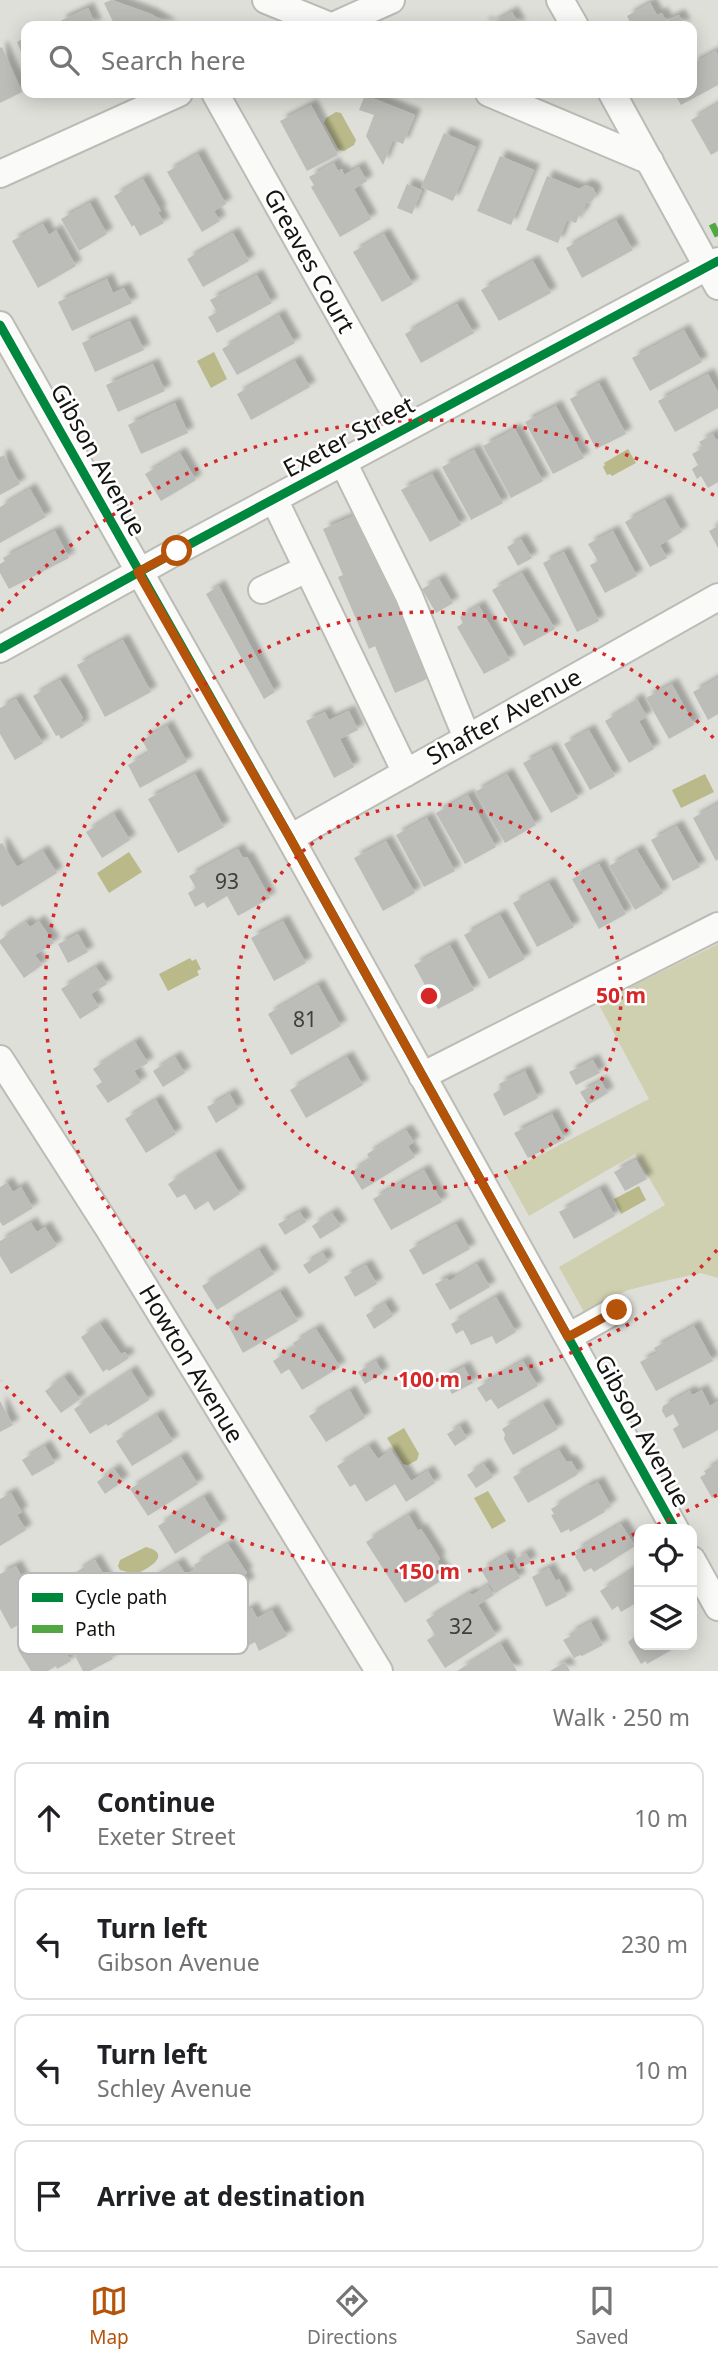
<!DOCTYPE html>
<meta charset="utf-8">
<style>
body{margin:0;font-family:"Noto Sans",sans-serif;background:#f6f6f6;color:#202124}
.controls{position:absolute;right:21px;bottom:21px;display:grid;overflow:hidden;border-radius:14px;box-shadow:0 4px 18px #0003}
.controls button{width:63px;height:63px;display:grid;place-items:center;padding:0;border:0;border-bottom:2px solid #e0e0e0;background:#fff;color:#202124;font:35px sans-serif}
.stop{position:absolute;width:21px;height:21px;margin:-16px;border:5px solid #b45309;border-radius:50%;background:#fff}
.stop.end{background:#b45309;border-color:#fff;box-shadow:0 2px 7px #0008}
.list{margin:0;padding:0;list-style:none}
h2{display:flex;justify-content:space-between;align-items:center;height:91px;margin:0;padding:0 28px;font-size:30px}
h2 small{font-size:23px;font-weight:400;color:#757577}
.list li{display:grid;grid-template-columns:46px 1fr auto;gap:21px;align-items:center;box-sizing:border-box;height:112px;margin:0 14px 14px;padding:0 14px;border:2px solid #e0e0e0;border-radius:14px}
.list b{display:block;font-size:26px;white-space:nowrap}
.list p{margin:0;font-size:23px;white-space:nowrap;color:#757577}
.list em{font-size:23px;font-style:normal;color:#757577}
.icon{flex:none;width:38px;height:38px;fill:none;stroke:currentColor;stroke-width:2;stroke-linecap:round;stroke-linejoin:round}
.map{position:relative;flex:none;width:718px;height:1671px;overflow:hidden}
.search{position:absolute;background:#fff;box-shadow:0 4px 18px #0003;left:21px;right:21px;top:21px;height:77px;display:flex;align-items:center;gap:18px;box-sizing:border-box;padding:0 24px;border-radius:14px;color:#757577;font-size:26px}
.sheet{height:595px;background:#fff}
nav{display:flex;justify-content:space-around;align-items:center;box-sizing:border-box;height:98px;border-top:2px solid #e0e0e0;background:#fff;font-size:19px;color:#757577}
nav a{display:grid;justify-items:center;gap:4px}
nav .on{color:#b45309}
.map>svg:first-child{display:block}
</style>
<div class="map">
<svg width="718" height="1671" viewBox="0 0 718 1671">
<defs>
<filter id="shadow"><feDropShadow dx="6" dy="-6" stdDeviation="2" flood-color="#0004"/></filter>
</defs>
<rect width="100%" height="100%" fill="#dfdfda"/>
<path fill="#cfd0af" d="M718 944V1278L701 1273 669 1280 628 1290 584 1312 559 1267 665 1205 635 1154 529 1216 505 1173 649 1099 598 1003Z"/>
<path fill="#b9b98a" d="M336 112 341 113 356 140 354 145 344 151 339 150 324 123 326 118Z
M214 352 227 379 211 388 197 361Z
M628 449 636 463 612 476 610 474 607 475 603 467 605 465 604 463Z
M705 774 714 792 681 808 672 790Z
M129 852 142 872 109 893 97 873Z
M190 958 192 961 196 959 201 969 197 971 199 975 168 991 159 974Z
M639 1186 646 1200 621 1214 614 1199Z
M404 1428 419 1454 417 1460 408 1465 403 1464 387 1438Z
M488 1491 506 1521 492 1529 474 1498Z
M146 1547C174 1554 147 1570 135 1574L120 1570 118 1566 120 1560Z"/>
<path fill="#bcbcb8" filter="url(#shadow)" d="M112 0 151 14 171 26H115L104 3Z
M650 3 657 15 662 13 666 21 679 15 685 26H632L627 16Z
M88 8 96 26H62L60 21Z
M512 12 520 26H483L484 22 489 25Z
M26 37V63L17 42Z
M2 47 22 92 0 103V48Z
M716 51 718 55V85L681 105 674 93H692V64Z
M365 95 415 115 403 144 393 140 383 165 366 136 374 115 359 110Z
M718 104V151L711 155 691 120Z
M311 105 338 155 307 171 280 121Z
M444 133 476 147 453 201 421 187Z
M198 154 226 204 214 211 220 221 202 232 167 172Z
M500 156 534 170 511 225 477 211Z
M334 163 338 171 342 169 344 175 359 167 367 181 354 189 371 219 340 237 311 187 314 185 309 177Z
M547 176 579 189 586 185 593 188 596 194 592 201 586 204 581 217 579 215 576 223 567 220 558 243 526 230Z
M143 179 161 211 158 212 164 223 140 236 134 225 132 227 114 196Z
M407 184 422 190 412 214 397 208Z
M90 203 107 234 79 251 61 219Z
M616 220 633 250 582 278 566 248Z
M43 224 49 235 56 230 76 266 38 288 12 241Z
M233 233 249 261 203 287 187 259Z
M384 234 413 284 382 302 353 252Z
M533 261 551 293 499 321 481 290Z
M257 275 272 303 217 333 208 317 217 312 210 300Z
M107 279 113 293 124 288 132 303 72 331 58 302Z
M457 304 474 333 421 363 405 334Z
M279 315 295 343 237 375 222 349Z
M130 321 144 350 95 372 82 343Z
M684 330 702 362 650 391 632 358Z
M295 361 310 387 251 420 237 394Z
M153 364 165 391 118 412 106 385Z
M708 374 718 392V408L675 432 658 401Z
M599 383 626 434 596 449 570 399Z
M175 403 188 433 141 454 128 425Z
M556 406 584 458 553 474 525 422Z
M515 429 543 481 511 498 483 446Z
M713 434 716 440 718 439V482L708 488 701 476 697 479 692 469 698 465 692 454 703 448 699 442Z
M474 450 503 503 471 520 442 467Z
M180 453 196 480 161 501 145 474Z
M4 455 20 484 0 495V457Z
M432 474 461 525 430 542 401 490Z
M30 489 46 517 0 543V507Z
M665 500 682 532 660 545 667 558 650 567 625 522Z
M365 511 436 675 395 693 375 646 369 649 338 577 343 575 323 529Z
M718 526V548L709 531Z
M55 531 69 558 9 589 0 573V564L5 561 3 558Z
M613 531 637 576 605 593 590 565 598 561 588 544Z
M521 539 532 558 518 566 507 547Z
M564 552 599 621 577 632 543 563Z
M522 573 555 629 524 646 492 590Z
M439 579 453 603 436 613 422 589Z
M219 586 275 692 264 699 206 594Z
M479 606 510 660 484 674 457 627 463 623 460 617Z
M123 640 151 692 105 717 77 665Z
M718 678V714L708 720 693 692Z
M60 680 83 718 81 720 84 725 61 739 59 735 56 736 33 696Z
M672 684 694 725 669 739 646 698Z
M16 699 43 743 15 760 0 734V708Z
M637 699 647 717 639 721 654 749 629 763 605 721 630 706 629 704Z
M349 711 358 730 340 739 354 767 334 778 306 721 325 712 329 720Z
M167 726 187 762 140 788 128 765 149 753 142 740Z
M589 730 615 776 590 790 564 744Z
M551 748 578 798 551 813 523 763Z
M195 774 224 827 178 853 148 799Z
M507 774 536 825 505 843 475 792Z
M468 795 496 847 465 864 436 813Z
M718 804V859L716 861 693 818Z
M114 814 130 840 102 858 86 832Z
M427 818 455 871 424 887 396 835Z
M677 826 700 867 673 881 651 840Z
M386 841 415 893 383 911 354 858Z
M2 843 17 867 43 851 57 873 2 907 0 904V844Z
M238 849 243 858 247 857 270 898 238 916 227 896 207 908 204 902 195 907 188 893 196 888 189 876Z
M637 850 663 893 635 910 609 866Z
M599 864 626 914 599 929 572 879Z
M549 883 574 927 537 947 513 903Z
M500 915 525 959 489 979 464 935Z
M39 921 54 943 35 955 42 965 24 978 0 943V940L26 922 30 927Z
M283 921 306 963 274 981 251 938Z
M78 934 88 952 68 963 58 944Z
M450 945 474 990 438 1009 414 965Z
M96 967 107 984 91 994 99 1007 80 1019 61 989Z
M318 985 341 1026 291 1055 268 1014Z
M135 1042 148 1063 134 1071 141 1082 108 1103 96 1086 102 1082 93 1069Z
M175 1057 185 1073 163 1087 153 1071Z
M347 1057 363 1085 306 1118 290 1090Z
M593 1060 600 1073 576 1085 569 1072Z
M525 1071 538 1098 504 1116 493 1094 501 1089 499 1084Z
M601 1081 608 1093 588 1105 580 1092Z
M230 1094 238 1109 216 1123 207 1107Z
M156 1100 176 1134 146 1153 125 1119Z
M552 1114 565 1139 528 1158 514 1133Z
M406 1130 414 1142 408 1146 415 1157 362 1190 351 1172 370 1160 367 1154Z
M215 1154 240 1194 214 1211 208 1201 195 1210 185 1194 177 1198 168 1184Z
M636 1160 647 1179 625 1191 614 1172Z
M424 1170 442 1202 391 1230 373 1199Z
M7 1183 13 1192 21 1187 33 1208 3 1226 0 1222V1187Z
M600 1189 615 1216 574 1239 559 1212Z
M300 1212 306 1222 285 1235 278 1224Z
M332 1213 341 1226 320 1239 312 1226Z
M31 1223 37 1232 45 1227 57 1246 11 1274 0 1256V1241Z
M456 1224 470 1249 423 1275 409 1250Z
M259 1250 274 1274 217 1310 202 1286Z
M323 1253 328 1262 309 1274 303 1265Z
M477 1264 490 1287 450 1310 435 1284 447 1278 449 1281Z
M366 1265 377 1284 355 1297 344 1277Z
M280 1292 298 1321 243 1353 227 1323Z
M496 1297 516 1332 496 1344 492 1336 471 1345 463 1330 456 1334 451 1324Z
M385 1303 393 1316 374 1329 366 1315Z
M100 1324 121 1354 125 1352 129 1358 109 1371 107 1369 103 1372 81 1337Z
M694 1326 713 1361 656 1391 640 1362 657 1353 654 1348Z
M316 1329 340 1367 302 1390 289 1369 281 1374 273 1361 295 1347 293 1343Z
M376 1361 383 1373 365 1384 358 1372Z
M523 1361 538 1386 498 1409 491 1399 486 1402 477 1388Z
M464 1367 473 1383 452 1394 443 1378Z
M131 1371 149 1400 108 1426 106 1424 90 1434 74 1409Z
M64 1377 80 1399 61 1413 45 1391Z
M702 1390 710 1406 718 1401V1430L683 1449 673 1429 679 1425 673 1414 666 1418 662 1411 663 1406 690 1391 692 1395Z
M350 1391 365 1418 326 1442 309 1416Z
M0 1401 13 1425 0 1432Z
M543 1404 558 1429 513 1455 504 1439 505 1434 502 1429Z
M157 1415 173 1441 132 1466 116 1441Z
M460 1426 467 1438 455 1446 447 1434Z
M45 1446 55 1463 32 1476 22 1460Z
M369 1446 378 1459 391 1450 411 1481 428 1471 435 1483 406 1502 395 1484 366 1502 355 1484 350 1487 337 1466Z
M559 1450 566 1461H571L578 1472 577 1475 528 1503 513 1477Z
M181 1457 198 1484 148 1516 130 1489Z
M718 1463V1495L712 1498 700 1477 706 1474 704 1471Z
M484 1464 493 1477 476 1488 467 1475Z
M114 1469 123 1481 105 1494 97 1482Z
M598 1482 611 1506 604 1510 605 1512 570 1532 569 1529 561 1533 551 1515 554 1514 551 1509 590 1485 591 1486Z
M11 1493 22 1512 17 1515 26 1530 0 1546V1499Z
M204 1497 221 1525 175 1554 158 1526Z
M409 1515 418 1531 421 1529 430 1543 440 1559 437 1561 447 1577 405 1603 366 1542Z
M621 1524 635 1546 594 1572 591 1568 584 1572 575 1556 577 1554 575 1551Z
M228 1544 247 1573 244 1575 249 1583 238 1590 233 1581 202 1601 193 1587 176 1598 170 1589 162 1594 152 1579 178 1563 186 1575 196 1568 194 1565Z
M526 1553 531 1562 519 1569 514 1560Z
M506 1555 520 1578 495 1593 481 1570Z
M95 1560 110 1585 91 1597 76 1572Z
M16 1566 41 1613 11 1629 0 1609V1574Z
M639 1566V1601L621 1612 618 1606 612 1610 600 1591Z
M549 1568 556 1581 559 1579 567 1596 546 1607 532 1577Z
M488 1585 494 1595 478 1605 496 1635 445 1668 427 1640 435 1635 426 1620 470 1593 472 1595Z
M252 1608 257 1618 272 1610 287 1636 259 1651 255 1642 242 1649 231 1629 241 1624 237 1616Z
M68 1622 81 1645 66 1653 71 1661 57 1669 56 1666 48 1671H31L18 1650Z
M591 1622 603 1645 582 1656 580 1655 574 1658 563 1640 571 1636 569 1634Z
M639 1633V1645H680L647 1664 646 1661 641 1664 628 1642Z
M103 1640 113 1659 90 1671H83L75 1656Z
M501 1644 517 1671H457Z
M565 1662 570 1671H550Z"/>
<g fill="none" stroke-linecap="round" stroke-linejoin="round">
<g stroke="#bcbcb7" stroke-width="30">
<path id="minor" d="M266 0 330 26
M560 0 575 26
M333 26 391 0
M215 93 404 429
M489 93 650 161
M612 93 718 286
M0 174 179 93
M0 325 290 838 675 1529
M343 462 409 596 467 738
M274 499 406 773
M262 590 307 569
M0 649 177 551 718 261
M290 838 718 597
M0 1059 109 1229 379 1671
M422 1076 718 926
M568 1337 616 1310
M692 1560 718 1607"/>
</g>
<use href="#minor" stroke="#fafaf9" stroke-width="26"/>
<path stroke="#51a842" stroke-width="7" stroke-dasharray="14 7" stroke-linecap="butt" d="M712 224 718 236"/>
<g stroke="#fff" stroke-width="13">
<path id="cycleway" d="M0 325 290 838 675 1529
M0 649 177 551 718 261"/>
</g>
<use href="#cycleway" stroke="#00873e" stroke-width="9"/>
</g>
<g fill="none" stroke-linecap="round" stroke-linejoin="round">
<path stroke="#b45309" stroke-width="9" d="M177 551 138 572 290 838 568 1337 617 1310"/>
</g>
<g fill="none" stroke="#d62828" stroke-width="3.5" stroke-dasharray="3.5 7">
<circle cx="429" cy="996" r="192"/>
<path d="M717 1250A384 384 0 1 1 717 742"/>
<path d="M717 1495A576 576 0 0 1 649 1528M635 1534A576 576 0 0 1 1 1381M1 611A576 576 0 0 1 717 497"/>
</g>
<g text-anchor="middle" stroke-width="5" stroke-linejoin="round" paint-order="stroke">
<g font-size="21" fill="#3e3e3a">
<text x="227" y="889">93</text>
<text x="305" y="1027">81</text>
<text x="461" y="1634">32</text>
</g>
<g font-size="24" fill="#141410" stroke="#fff">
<text transform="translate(309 261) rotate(61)" y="8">Greaves Court</text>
<text transform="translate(349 437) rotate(-28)" y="8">Exeter Street</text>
<text transform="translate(98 460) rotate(61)" y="8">Gibson Avenue</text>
<text transform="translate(504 717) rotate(-29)" y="8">Shafter Avenue</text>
<text transform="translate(191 1364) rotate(59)" y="8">Howton Avenue</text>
<text transform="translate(642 1431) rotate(61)" y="8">Gibson Avenue</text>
</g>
</g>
<rect x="18" y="1573" width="230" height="81" rx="10" fill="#fff" stroke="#b8b8b7" stroke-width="2"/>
<rect x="32" y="1593" width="31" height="9" fill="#00873e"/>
<rect x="32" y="1625" width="31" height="8" fill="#51a842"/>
<g font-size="19" fill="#141410">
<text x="75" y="1604">Cycle path</text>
<text x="75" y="1636">Path</text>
</g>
<circle cx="429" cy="996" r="10" fill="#d62828" stroke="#fff" stroke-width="3.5"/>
<g font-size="21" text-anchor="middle" font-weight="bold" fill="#d62828" stroke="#fff" stroke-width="5" stroke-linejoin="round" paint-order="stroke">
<text x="621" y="1003">50 m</text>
<text x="429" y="1387">100 m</text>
<text x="429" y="1579">150 m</text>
</g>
</svg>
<div class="controls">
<button><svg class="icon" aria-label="locate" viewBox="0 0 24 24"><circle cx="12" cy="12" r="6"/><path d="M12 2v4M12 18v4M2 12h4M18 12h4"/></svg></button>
<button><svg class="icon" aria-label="layers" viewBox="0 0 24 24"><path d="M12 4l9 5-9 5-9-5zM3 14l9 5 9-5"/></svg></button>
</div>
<div class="stop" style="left:177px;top:551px"></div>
<div class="stop end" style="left:617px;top:1310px"></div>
<div class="search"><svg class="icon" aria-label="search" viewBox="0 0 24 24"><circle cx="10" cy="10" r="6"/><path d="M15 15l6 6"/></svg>Search here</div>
</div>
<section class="sheet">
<h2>4 min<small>Walk · 250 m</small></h2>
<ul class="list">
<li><svg class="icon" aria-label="ahead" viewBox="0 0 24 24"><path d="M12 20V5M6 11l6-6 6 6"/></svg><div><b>Continue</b><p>Exeter Street</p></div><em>10 m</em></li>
<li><svg class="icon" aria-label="left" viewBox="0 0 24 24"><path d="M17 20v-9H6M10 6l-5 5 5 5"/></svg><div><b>Turn left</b><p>Gibson Avenue</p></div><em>230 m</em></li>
<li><svg class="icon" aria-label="left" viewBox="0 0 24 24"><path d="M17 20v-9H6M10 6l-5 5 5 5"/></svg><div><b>Turn left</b><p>Schley Avenue</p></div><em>10 m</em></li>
<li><svg class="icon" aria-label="arrive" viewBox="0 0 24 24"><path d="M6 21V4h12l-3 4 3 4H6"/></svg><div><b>Arrive at destination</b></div></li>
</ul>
</section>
<nav>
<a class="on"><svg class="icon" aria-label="map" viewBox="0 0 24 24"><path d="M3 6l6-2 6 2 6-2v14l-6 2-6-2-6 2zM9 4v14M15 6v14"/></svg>Map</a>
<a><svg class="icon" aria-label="directions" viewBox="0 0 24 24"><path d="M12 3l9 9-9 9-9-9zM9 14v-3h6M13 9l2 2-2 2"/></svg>Directions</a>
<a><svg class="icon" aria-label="saved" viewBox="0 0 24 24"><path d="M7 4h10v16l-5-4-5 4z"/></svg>Saved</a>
</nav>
